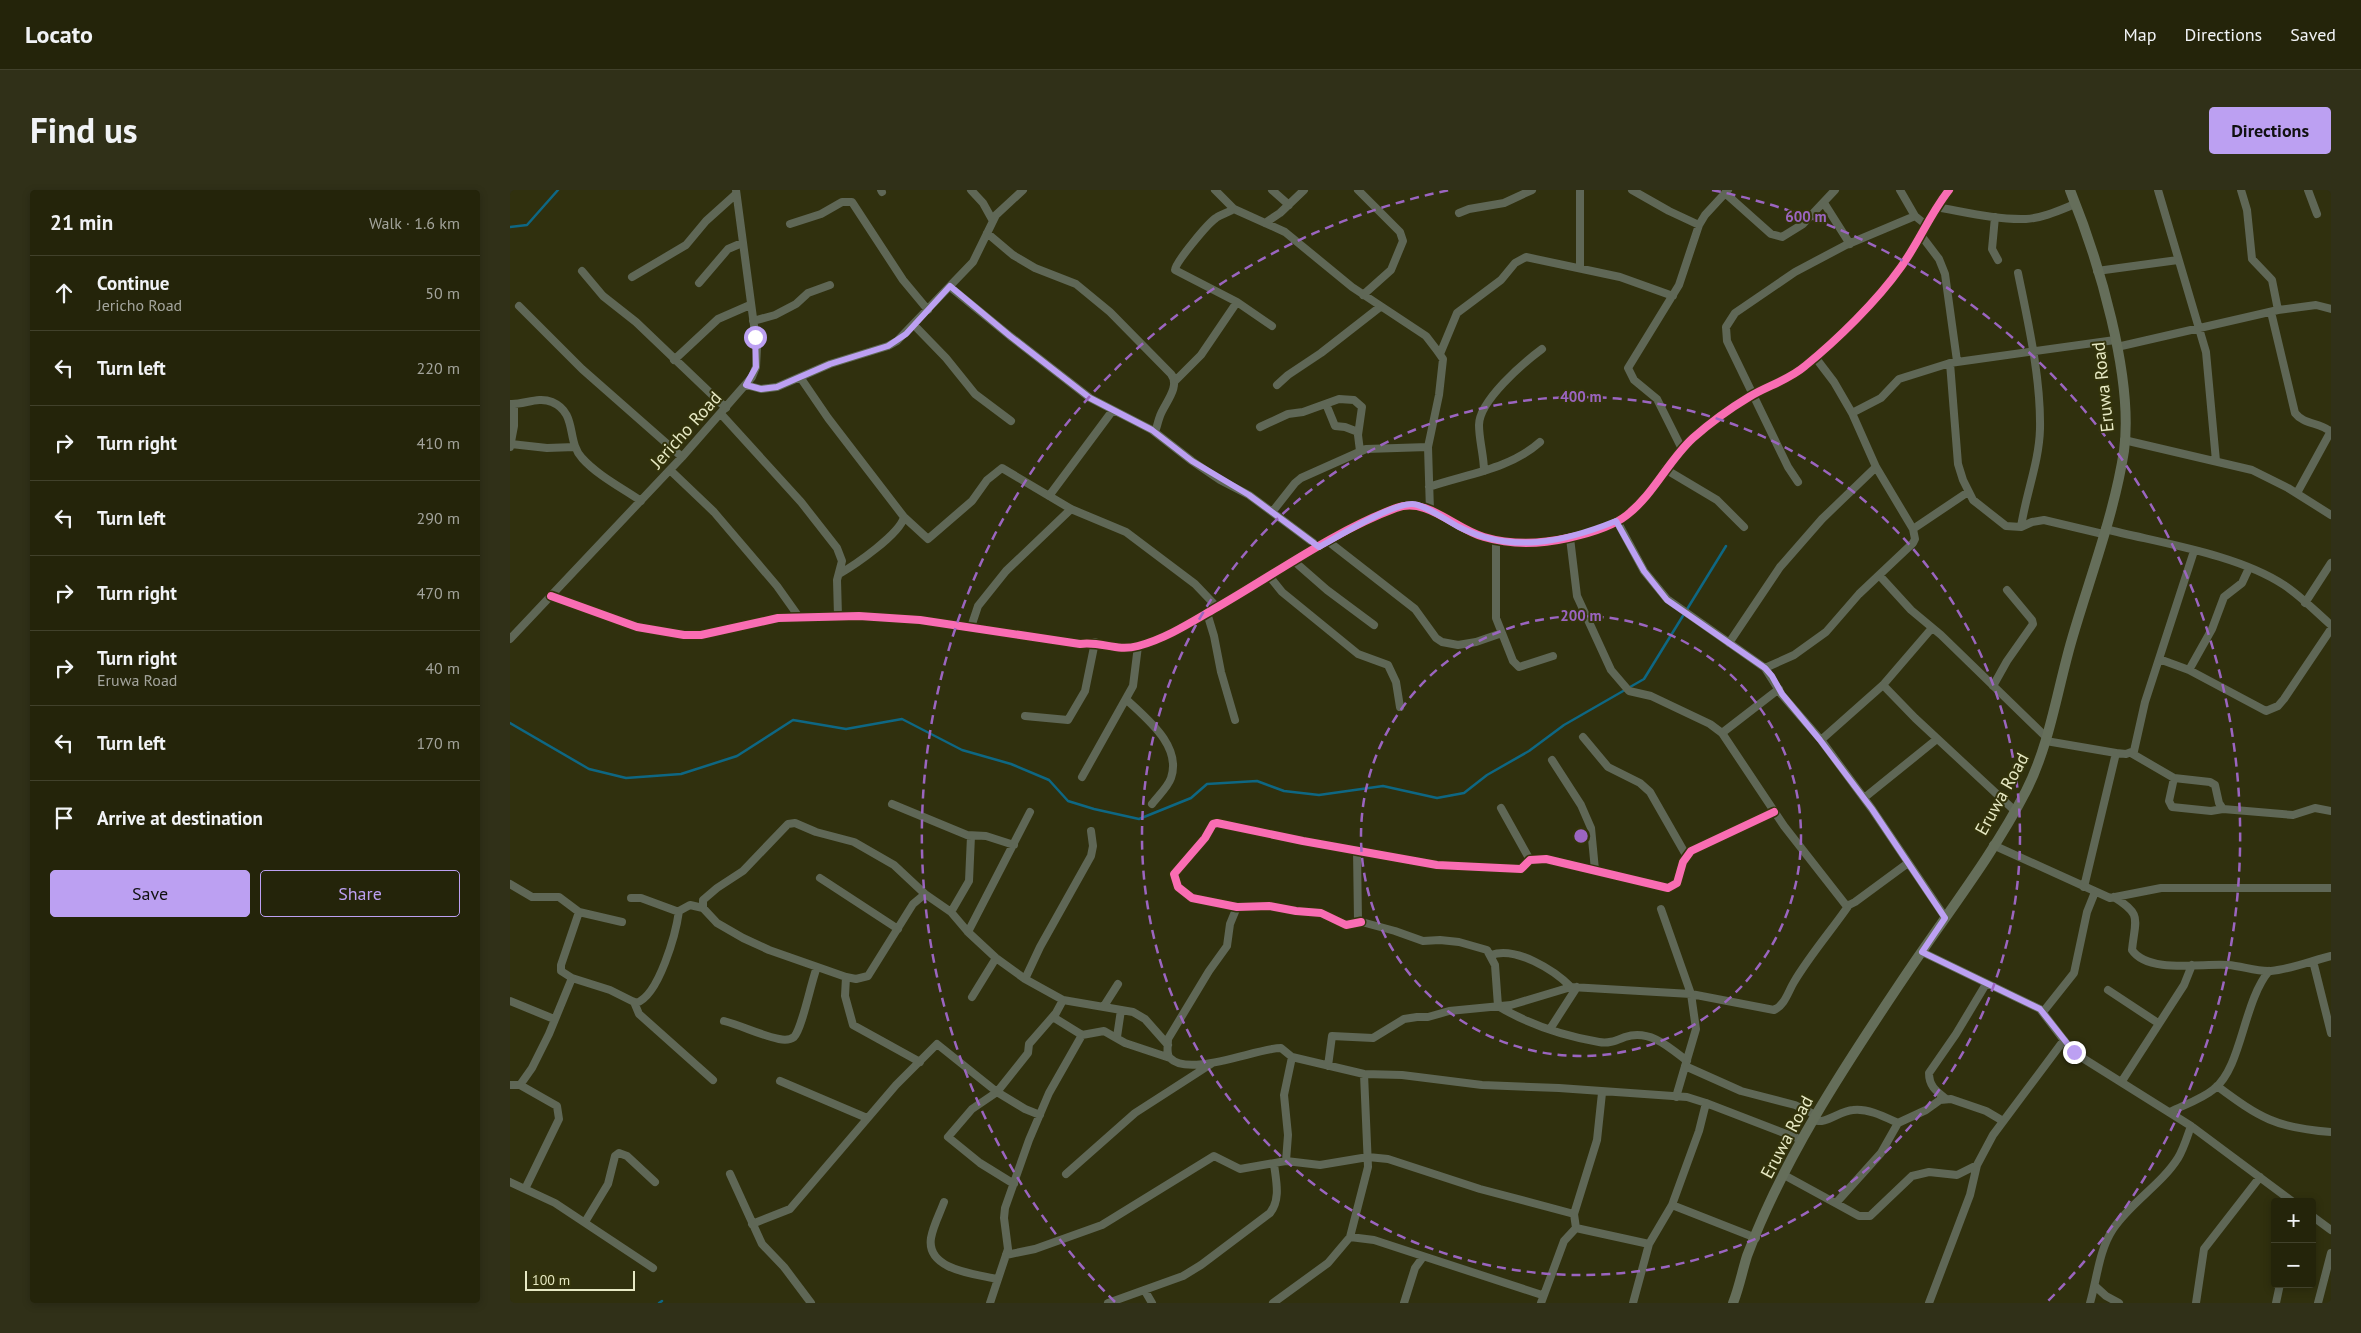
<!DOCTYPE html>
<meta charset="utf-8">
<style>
body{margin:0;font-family:"PT Sans",sans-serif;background:#303018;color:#f1f3f6}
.controls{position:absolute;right:15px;bottom:15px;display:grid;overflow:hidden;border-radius:5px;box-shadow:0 2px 8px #0003}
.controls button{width:45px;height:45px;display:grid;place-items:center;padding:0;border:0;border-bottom:1px solid #41412b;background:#24240a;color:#f1f3f6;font:25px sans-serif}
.scale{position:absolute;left:15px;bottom:12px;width:110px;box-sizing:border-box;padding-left:5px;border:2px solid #e7e9c4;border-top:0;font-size:14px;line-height:18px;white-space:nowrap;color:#e7e9c4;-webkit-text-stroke:4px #33330b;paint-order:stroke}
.stop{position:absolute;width:15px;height:15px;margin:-11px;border:4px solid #bca0f2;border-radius:50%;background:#fff}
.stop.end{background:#bca0f2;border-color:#fff;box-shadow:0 1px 5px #0008}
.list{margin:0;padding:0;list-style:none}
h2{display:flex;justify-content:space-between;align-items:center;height:65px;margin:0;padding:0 20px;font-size:21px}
h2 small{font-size:16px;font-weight:400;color:#a3a49c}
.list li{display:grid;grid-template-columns:32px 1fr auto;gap:15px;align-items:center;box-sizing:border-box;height:75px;padding:0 20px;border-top:1px solid #41412b}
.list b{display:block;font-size:19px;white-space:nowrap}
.list p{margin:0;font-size:16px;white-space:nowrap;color:#a3a49c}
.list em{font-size:16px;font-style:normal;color:#a3a49c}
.actions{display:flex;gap:10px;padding:15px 20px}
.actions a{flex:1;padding:11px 0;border:1px solid #bca0f2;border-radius:5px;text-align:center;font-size:18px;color:#bca0f2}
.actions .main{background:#bca0f2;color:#111}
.icon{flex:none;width:28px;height:28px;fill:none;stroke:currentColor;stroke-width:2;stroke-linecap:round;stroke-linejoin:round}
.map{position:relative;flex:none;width:1821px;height:1113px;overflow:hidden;border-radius:5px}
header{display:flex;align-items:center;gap:30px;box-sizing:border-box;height:70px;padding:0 25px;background:#24240a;border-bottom:1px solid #41412b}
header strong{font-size:24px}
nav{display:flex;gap:28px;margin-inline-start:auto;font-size:18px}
.intro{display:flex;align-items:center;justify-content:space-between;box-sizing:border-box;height:120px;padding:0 30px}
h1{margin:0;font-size:35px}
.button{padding:12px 22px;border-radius:5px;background:#bca0f2;color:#111;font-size:18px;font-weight:700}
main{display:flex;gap:30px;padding:0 30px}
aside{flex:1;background:#24240a;border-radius:5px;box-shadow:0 2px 8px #0003}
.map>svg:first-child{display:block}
</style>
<header>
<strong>Locato</strong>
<nav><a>Map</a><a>Directions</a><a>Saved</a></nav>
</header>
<div class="intro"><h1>Find us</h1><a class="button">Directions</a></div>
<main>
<aside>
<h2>21 min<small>Walk · 1.6 km</small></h2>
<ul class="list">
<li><svg class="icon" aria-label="ahead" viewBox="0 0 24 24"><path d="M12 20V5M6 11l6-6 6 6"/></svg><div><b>Continue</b><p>Jericho Road</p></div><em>50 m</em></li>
<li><svg class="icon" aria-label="left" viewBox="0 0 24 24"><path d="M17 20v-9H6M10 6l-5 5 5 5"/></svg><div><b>Turn left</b></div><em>220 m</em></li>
<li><svg class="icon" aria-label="right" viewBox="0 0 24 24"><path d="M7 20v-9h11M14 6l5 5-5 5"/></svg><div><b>Turn right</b></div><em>410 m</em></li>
<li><svg class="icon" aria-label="left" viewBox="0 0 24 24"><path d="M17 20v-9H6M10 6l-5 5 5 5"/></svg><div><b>Turn left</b></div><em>290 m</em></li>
<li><svg class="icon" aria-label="right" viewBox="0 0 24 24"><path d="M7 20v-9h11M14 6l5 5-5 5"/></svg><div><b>Turn right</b></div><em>470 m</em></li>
<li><svg class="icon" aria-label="right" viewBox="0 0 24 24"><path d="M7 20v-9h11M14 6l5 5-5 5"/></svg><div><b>Turn right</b><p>Eruwa Road</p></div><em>40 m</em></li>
<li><svg class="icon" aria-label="left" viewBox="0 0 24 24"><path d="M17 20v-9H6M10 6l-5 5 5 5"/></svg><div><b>Turn left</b></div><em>170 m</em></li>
<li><svg class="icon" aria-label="arrive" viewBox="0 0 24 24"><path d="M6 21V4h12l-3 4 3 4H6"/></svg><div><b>Arrive at destination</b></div></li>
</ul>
<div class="actions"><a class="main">Save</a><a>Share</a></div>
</aside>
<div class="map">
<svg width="1821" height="1113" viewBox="0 0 1821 1113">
<rect width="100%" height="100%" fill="#30300e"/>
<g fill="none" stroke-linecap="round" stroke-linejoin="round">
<path stroke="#0e6783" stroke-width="2.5" d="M0 37 17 35 48 0
M0 533 79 579 116 588 171 584 227 566 283 530 336 539 392 529 452 560 501 574 539 590 558 611 584 619 629 629 681 608 697 594 747 591 774 601 809 605 873 596 927 608 954 603 977 585 1019 561 1054 535 1134 489 1216 356
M149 1113 152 1111"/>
<path stroke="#5f6756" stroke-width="8" d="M371 0 372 2
M461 0 473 13 483 31
M705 0 724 19 775 42 842 97 916 146 926 159 933 169 929 205 918 257 920 321
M762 0 779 15
M848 0 890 42 893 51 881 80 853 105
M1070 0V77
M1122 0 1159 21 1189 35
M1390 0 1405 26
M1648 0 1696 162 1706 271
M1731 0 1737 20 1742 69 1762 90 1768 120
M1798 0 1807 24
M1215 3 1261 44 1272 47 1293 34 1325 0
M1314 13 1340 54
M1426 17C1455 22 1486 30 1516 29 1533 28 1550 20 1565 14
M724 19C718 23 711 24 706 28 698 33 665 73 665 80L727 112 762 136
M949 23 959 19 994 13 1022 0
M1485 27 1482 59 1488 70
M755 33 770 23 794 0
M280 34 311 24 332 12H342L393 90 418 120
M477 43 503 65 525 78 566 94 600 122 661 184C671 197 654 214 650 226 648 231 647 237 645 242
M1410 44 1429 69 1435 84 1447 171
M72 81 93 106 126 132 216 218
M1587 81 1668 70
M1508 83C1518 132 1531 188 1530 239 1529 273 1516 303 1511 337
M122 87 176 55 196 31 226 4
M189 93 218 59 232 53
M440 97 500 146 580 208 642 240 682 271 710 290 739 305 809 357
M9 116 72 179 172 267
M1761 122 1785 223C1794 235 1810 232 1821 242
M243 131 265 125 286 114 298 103 320 95
M404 135 436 168 465 204 501 231
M1607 157 1768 120 1806 115 1821 119
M930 164 947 123 991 90 1005 73 1016 67 1110 87 1163 106
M1305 167 1324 192 1342 223 1366 277 1403 339 1458 302
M164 170 208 129 240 115
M1440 173 1448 274 1453 290 1463 310 1496 336 1511 337 1522 332 1534 330 1593 344
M290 187 318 228 394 327C390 344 345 375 329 384
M665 191 691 165 727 112
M236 195 251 199 267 197 320 174 378 156 387 151 463 72 486 25 513 0
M767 195 778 185 811 163 870 117
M0 214C14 215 28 206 42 212 68 223 56 251 72 268 87 285 112 298 131 311
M816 214 825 236 835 237 848 242
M1342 223 1371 208 1389 189 1440 173 1605 150
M211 224 291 312 327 358 332 371 327 390 328 426
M750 237 778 224 793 222 829 209 844 210 852 217 848 245 850 261
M1614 250 1742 280 1778 298 1821 325
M1 254 37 258 65 257
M0 257 4 236V214
M1172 259 1147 209 1124 190 1118 178 1169 95 1189 35 1195 25 1218 0
M1155 279 1207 310 1234 337
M160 280 204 322 267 396 289 427
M974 281C974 266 969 250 969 235 969 211 1013 173 1032 159
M1288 292 1278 277 1217 151 1216 137 1225 123 1285 82 1336 55 1405 26 1415 34
M919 297C957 284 1000 279 1030 252
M1787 303 1821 241
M539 306 603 220
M763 321 785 293 791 288 856 259 918 257
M394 327 418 349 462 311 477 290 492 278 561 319 616 342 685 394 707 417
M1107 331 1134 381 1157 409 1255 478 1272 505 1311 550 1362 619 1435 727
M1595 339C1650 353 1727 364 1774 395 1791 406 1806 422 1821 435
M1060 348 1067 406 1101 480 1119 501 1141 506 1200 534 1212 543 1274 636 1335 714 1339 715 1345 712 1398 673
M986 350V428L1003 471 1009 477 1043 466
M819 352 905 419 926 448 932 452 948 455 966 452 992 443
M785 372 817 400 864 435
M1369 385 1401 420 1431 445 1537 548
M760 387 772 402 848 464 878 475 886 492 890 517
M41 406 127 437 174 445H191L268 428 349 426 410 430 570 454C592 451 606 462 628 456 655 449 680 433 704 419 762 386 824 341 886 318 916 306 945 339 974 347 1001 355 1031 354 1058 348 1077 344 1102 337 1117 325 1144 304 1158 271 1183 248 1200 233 1219 219 1239 207 1257 196 1279 190 1295 176 1327 150 1367 111 1391 77 1409 52 1420 24 1439 0
M1795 413 1821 373
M697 423 704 446 711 482 725 530
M461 437 468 416 496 381 561 319
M0 449 172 267 242 187 246 177 247 158 226 0
M1219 453 1270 377 1312 329 1366 277
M1649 469 1679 480 1756 521 1768 516 1774 509 1821 439
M1255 478 1284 465 1316 442 1349 404 1403 353 1405 349 1403 339
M1679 480 1702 439 1714 407 1732 393 1739 378
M1373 495 1405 528 1504 620
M1483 496 1497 471 1523 434 1522 430 1497 400
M617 510C637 529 672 556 661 588 658 597 648 606 642 614
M515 526 558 530 575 501 585 452
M1212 543 1269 499
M1073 547 1098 577 1130 593 1140 602 1176 665
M1311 550 1373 495 1422 438
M1536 551 1606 563 1616 564 1624 561 1635 512 1684 361
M1621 563 1664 588 1700 592 1705 595 1709 613 1713 619 1783 625 1805 618 1821 621
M1042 570 1071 615 1081 638 1085 680
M572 587 623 496 628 456
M1664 588 1659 611 1662 617 1701 621 1713 619
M1354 608 1427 549
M382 614 457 645 476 646 504 655
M991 618 1020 670
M1483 655 1600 708 1651 698H1821
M847 660 848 731 885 741 913 751 930 750 949 752 977 760 985 775 988 816C1018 834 1054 846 1089 852 1099 854 1107 850 1115 847 1140 839 1159 857 1177 871
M310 688 388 739
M0 694 22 707H49L69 722 112 732
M1574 697 1606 563
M1604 707C1633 725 1625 729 1622 760 1638 784 1693 773 1718 775 1732 776 1747 782 1761 781 1781 779 1801 771 1821 766
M121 708H131L169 722
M727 717 720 734 717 756 699 781 658 849C658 855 656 864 660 868 679 888 747 858 771 858L782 867 854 884 892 885 972 895 1049 898 1177 907 1196 913 1292 950
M193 718V710L207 698 233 681 278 634 285 633 306 642 344 652 384 675 415 704 441 722 458 742 486 768 515 789 553 810 623 822 635 829 658 855
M1151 719 1181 804 1264 820C1275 815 1278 802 1284 792 1300 765 1321 741 1339 715
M69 722 51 775V781L62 788 100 800 126 813C149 806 166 743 169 721L180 715 193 718 207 733 233 748 259 760 336 787 346 789 358 786 403 714 415 704
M441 722 459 691 461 646
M851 732 836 735 811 723 786 721 759 716 727 717 682 708 668 697 664 684 695 648 703 634 707 633 793 651 927 675 1011 679 1020 670 1036 669 1158 698 1167 693 1173 672 1181 661 1264 622
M458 742 520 622
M1412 762 1530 819 1563 862 1681 936 1783 1012
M981 765C1006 756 1044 780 1061 797
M1803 771 1821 843
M336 787 335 806 343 835 410 872
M515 789 530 757 581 666 583 656 581 641
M1598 800 1648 833
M462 807 486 768
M0 811 44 829
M124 812 129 824 203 890
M594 816 608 794
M1533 822 1564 783 1577 722 1585 702
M543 827 572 845
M214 831C233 836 250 845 269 849 274 850 280 850 284 847 292 839 301 792 307 777
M1040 839 1067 797
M607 847 611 820
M818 876 822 846 863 848 894 829 907 827H918L939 821 1001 815 1061 797 1181 804 1186 839 1166 907
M1175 876 1231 901 1285 915 1306 925
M270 891 357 928
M1612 891 1674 795 1682 775
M0 895H10L22 878 39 844 62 788
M10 895 47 916 49 929 15 999
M1707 896C1750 928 1766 938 1821 942
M1435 908C1426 901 1419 896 1419 883L1446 844 1476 794
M1660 922C1674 915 1692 909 1704 899 1732 877 1733 812 1759 781
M1303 930C1316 935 1329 921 1343 920 1358 918 1375 927 1388 933
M776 971 778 945 774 905 782 867
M220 984 252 1054 274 1077 301 1113
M556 984 625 923 701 874
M1274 985 1349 1026H1360L1402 986 1419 982 1447 985 1467 975
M0 992 45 1013 143 1078
M504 994 470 973 438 947 462 919 487 902 518 863 519 854 546 823 553 810
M434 1012C430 1023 423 1036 421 1048 416 1080 465 1084 487 1089
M1326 1013 1371 963 1388 933 1416 920 1430 910 1441 909 1476 921 1493 931
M1162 1015 1246 1048
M1802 1026 1821 1040
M75 1032 98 994 105 966 109 963 117 966 145 992
M242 1034 280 1019 386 895 427 854 487 902 515 919 530 925
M1066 1038 1064 1024 1087 950 1092 903
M1066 1038 1139 1054
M840 1047 864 1050 1032 1105
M496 1065 525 1059 592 1035 704 966 730 979 776 971 810 975 858 967 878 969 970 999 1064 1024
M1585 1096 1596 1106 1609 1113
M635 1101 642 1113
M480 1113 498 1059 494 1028 495 1018 519 950 539 903 572 845 594 841 615 853 660 868
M598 1113 673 1086 691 1075 760 1023C771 1009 766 991 764 974
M763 1113 818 1073 840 1047 858 977 854 884
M894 1113 905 1078 913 1067
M1031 1113 1054 1051 1066 1038
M1123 1113 1139 1054 1162 1015 1189 941 1196 913
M1419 1113 1460 1005 1467 975 1483 945 1554 850
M1580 1113C1587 1089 1589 1060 1603 1039 1621 1012 1651 995 1668 968 1674 958 1677 947 1681 936
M1686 1113 1694 1059 1750 987
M1766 1113 1770 1094
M1808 1113 1821 1063"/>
<path stroke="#656e5a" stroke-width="10" d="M1223 1113C1229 1098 1232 1082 1237 1066 1273 970 1332 880 1389 795 1431 731 1481 669 1516 601 1540 554 1547 500 1562 449 1580 387 1604 325 1614 261 1624 187 1588 69 1560 0"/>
<g stroke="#33330b" stroke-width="11">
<path id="cycleway" d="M41 406 127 437 174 445H191L268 428 349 426 410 430 570 454C592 451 606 462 628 456 655 449 680 433 704 419 762 386 824 341 886 318 916 306 945 339 974 347 1001 355 1031 354 1058 348 1077 344 1102 337 1117 325 1144 304 1158 271 1183 248 1200 233 1219 219 1239 207 1257 196 1279 190 1295 176 1327 150 1367 111 1391 77 1409 52 1420 24 1439 0
M851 732 836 735 811 723 786 721 759 716 727 717 682 708 668 697 664 684 695 648 703 634 707 633 793 651 927 675 1011 679 1020 670 1036 669 1158 698 1167 693 1173 672 1181 661 1264 622"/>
</g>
<use href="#cycleway" stroke="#f96db3" stroke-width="8"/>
</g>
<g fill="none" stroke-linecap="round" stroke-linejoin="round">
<path stroke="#bca0f2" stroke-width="6" d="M245 147 246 177 236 195 251 199 267 197 320 174 378 156 396 144 440 96 500 146 580 208 642 240 682 271 739 305 809 357C829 346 881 314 902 314 914 314 937 331 949 337 1002 364 1054 352 1106 331L1134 381 1157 410 1255 478 1262 486 1272 504 1310 550 1362 619 1435 728 1412 762 1530 819 1564 862"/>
</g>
<g fill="none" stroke="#9b65c0" stroke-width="2.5" stroke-dasharray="9 6">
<circle cx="1071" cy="646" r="220"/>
<circle cx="1071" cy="646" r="439"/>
<path d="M605 1112A659 659 0 0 1 940 0M1202 0A659 659 0 0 1 1537 1112"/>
</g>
<g text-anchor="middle" stroke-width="4" stroke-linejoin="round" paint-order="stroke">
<g font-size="18" fill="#e7e9c4" stroke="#33330b">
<text transform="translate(1593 197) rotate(-96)" y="6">Eruwa Road</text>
<text transform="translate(176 240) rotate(-48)" y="6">Jericho Road</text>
<text transform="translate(1492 604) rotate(-61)" y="6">Eruwa Road</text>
<text transform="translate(1277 947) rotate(-62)" y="6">Eruwa Road</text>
</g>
</g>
<circle cx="1071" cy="646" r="8" fill="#9b65c0" stroke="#33330b" stroke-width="2.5"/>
<g font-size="15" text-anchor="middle" font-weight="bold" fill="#9b65c0" stroke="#33330b" stroke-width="4" stroke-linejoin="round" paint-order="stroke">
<text x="1296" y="32">600 m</text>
<text x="1071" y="212">400 m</text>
<text x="1071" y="431">200 m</text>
</g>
</svg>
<div class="controls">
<button>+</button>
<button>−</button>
</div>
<div class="scale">100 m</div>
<div class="stop" style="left:245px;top:147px"></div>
<div class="stop end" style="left:1564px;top:862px"></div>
</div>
</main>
